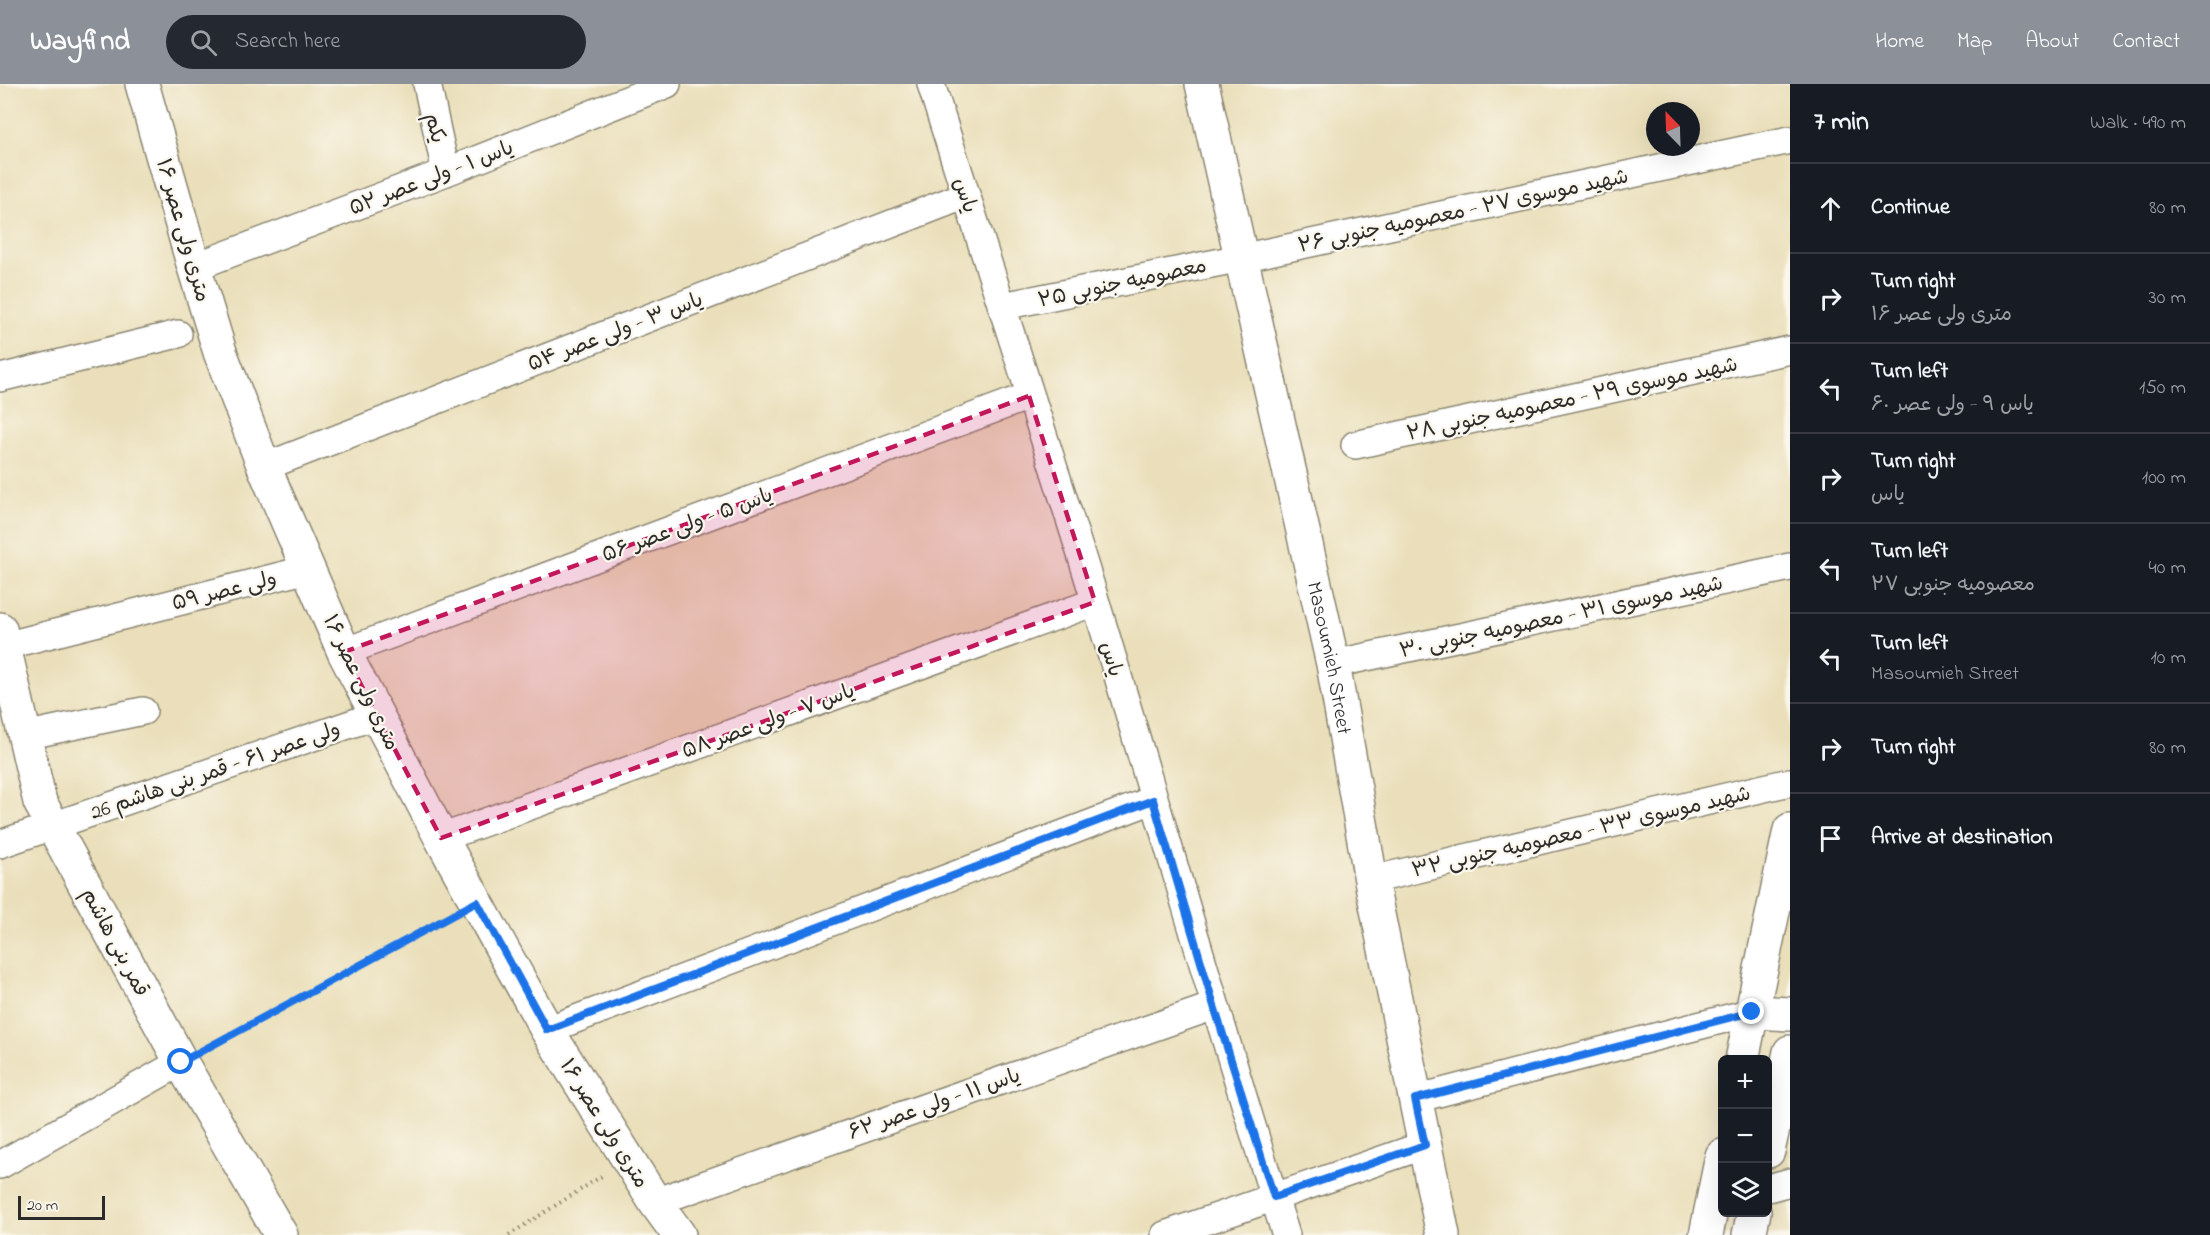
<!DOCTYPE html>
<meta charset="utf-8">
<style>
body{margin:0;font-family:"Indie Flower","Playpen Sans Arabic",sans-serif;background:#242831;color:#f1f3f6}
.controls{position:absolute;right:18px;bottom:18px;display:grid;overflow:hidden;border-radius:9px;box-shadow:0 6px 24px #0002}
.controls button{width:54px;height:54px;display:grid;place-items:center;padding:0;border:0;border-bottom:2px solid #363941;background:#171b24;color:#f1f3f6;font:30px sans-serif}
.compass{position:absolute;left:1646px;top:18px;width:54px;height:54px;border-radius:50%;background:#171b24;box-shadow:0 6px 24px #0002;rotate:337deg}
.scale{position:absolute;left:18px;bottom:15px;width:87px;box-sizing:border-box;padding-left:6px;border:3px solid #2b2b2b;border-top:0;font-size:16px;line-height:21px;white-space:nowrap;color:#2b2b2b;-webkit-text-stroke:4px #fbf7ec;paint-order:stroke}
.stop{position:absolute;width:18px;height:18px;margin:-14px;border:4px solid #1a73e8;border-radius:50%;background:#fff}
.stop.end{background:#1a73e8;border-color:#fff;box-shadow:0 2px 6px #0008}
.list{margin:0;padding:0;list-style:none}
h2{display:flex;justify-content:space-between;align-items:center;height:78px;margin:0;padding:0 24px;font-size:26px}
h2 small{font-size:20px;font-weight:400;color:#9ea1a6}
.list li{display:grid;grid-template-columns:39px 1fr auto;gap:18px;align-items:center;box-sizing:border-box;height:90px;padding:0 24px;border-top:2px solid #363941}
.list b{display:block;font-size:22px;white-space:nowrap}
.list p{margin:0;font-size:20px;white-space:nowrap;color:#9ea1a6}
.list em{font-size:20px;font-style:normal;color:#9ea1a6}
.icon{flex:none;width:33px;height:33px;fill:none;stroke:currentColor;stroke-width:2;stroke-linecap:round;stroke-linejoin:round}
.map{position:relative;flex:none;width:1790px;height:1151px;overflow:hidden}
header{display:flex;align-items:center;gap:36px;box-sizing:border-box;height:84px;padding:0 30px;background:#8c9099;color:#fff}
header strong{font-size:28px}
nav{display:flex;gap:33px;margin-inline-start:auto;font-size:21px}
.search{width:420px;height:54px;background:#242831;display:flex;align-items:center;gap:15px;box-sizing:border-box;padding:0 21px;border-radius:33px;color:#9ea1a6;font-size:22px}
main{display:flex}
aside{flex:1;background:#171b24}
.map>svg:first-child{display:block}
</style>
<header>
<strong>Wayfind</strong>
<div class="search"><svg class="icon" aria-label="search" viewBox="0 0 24 24"><circle cx="10" cy="10" r="6"/><path d="M15 15l6 6"/></svg>Search here</div>
<nav><a>Home</a><a>Map</a><a>About</a><a>Contact</a></nav>
</header>
<main>
<div class="map">
<svg width="1790" height="1151" viewBox="0 0 1790 1151">
<rect width="100%" height="100%" fill="#fbf7ec"/>
<filter id="ink" filterUnits="userSpaceOnUse"><feTurbulence type="fractalNoise" baseFrequency=".0167" numOctaves="2"/><feDisplacementMap in="SourceGraphic" scale="12" xChannelSelector="R" yChannelSelector="G"/><feConvolveMatrix kernelMatrix="1 2 1 2 8 2 1 2 1" color-interpolation-filters="sRGB"/></filter>
<filter id="wash" filterUnits="userSpaceOnUse"><feTurbulence type="fractalNoise" baseFrequency=".008" numOctaves="4" result="noise"/><feDisplacementMap in="SourceGraphic" scale="24" xChannelSelector="R" yChannelSelector="G"/><feGaussianBlur stdDeviation="1.35" result="paint"/><feColorMatrix in="noise" values="0 0 0 0 0 0 0 0 0 0 0 0 0 0 0 0 0 1.4 0 .05"/><feComposite in="paint" operator="in"/></filter>
<g filter="url(#wash)">
<rect width="100%" height="100%" fill="#eadfba"/>
</g>
<g filter="url(#ink)">
<g fill="none" stroke-linecap="round" stroke-linejoin="round">
<g stroke="#8a8572" stroke-width="30">
<path id="street" d="M427 0 446 88
M931 0C985 173 1043 346 1096 519 1160 730 1219 942 1286 1151
M194 183 446 88 667 0
M1003 222 1241 174 1790 56
M0 294 178 250
M1355 361 1790 266
M264 383 966 111
M4 562 308 485
M344 568 1029 312
M1333 580 1790 483
M24 652 143 627
M441 754 1095 518
M0 760 377 631
M1371 796 1790 698
M547 946 1153 716
M1415 1015 1752 928
M0 1081 181 978
M1768 1104 1790 1098
M655 1118 1214 922
M1165 1151 1425 1061"/>
</g>
<g stroke="#8a8572" stroke-width="36">
<g id="secondary">
<path d="M142 0 194 183 220 268 264 383 344 568 441 754 547 946 655 1118 679 1151"/>
<path id="s1" d="M1202 0 1333 580 1371 796 1443 1151"/>
<path d="M0 545 40 718 181 978 281 1151"/>
<path d="M1752 928 1790 930"/>
<path d="M1742 976 1790 746"/>
<path d="M1768 1067 1790 968"/>
<path d="M1706 1151 1722 1072"/>
<path d="M1749 1151 1754 1128"/>
</g>
</g>
<path stroke="#8a8572" stroke-width="4" stroke-dasharray="1.5 4.5" stroke-linecap="butt" d="M208 963 450 833
M509 1151 602 1092"/>
<use href="#street" stroke="#fff" stroke-width="27"/>
<use href="#secondary" stroke="#fff" stroke-width="33"/>
</g>
</g>
<g fill="none" stroke-linecap="round" stroke-linejoin="round" filter="url(#ink)">
<path stroke="#1a73e8" stroke-width="8" d="M181 978 477 818 547 946 1153 716 1214 922 1274 1113 1425 1061 1415 1015 1752 928"/>
</g>
<path fill="#c2185b" fill-opacity="0.2" stroke="#c2185b" stroke-width="4.5" stroke-dasharray="12 8" stroke-linejoin="round" d="M1029 312 1095 518 441 754 344 568Z"/>
<g text-anchor="middle" stroke-width="4.5" stroke-linejoin="round" paint-order="stroke">
<g font-size="21" fill="#2b2b2b" stroke="#fbf7ec">
<text transform="translate(436 44) rotate(78)" y="7">یکم</text>
<text transform="translate(431 93) rotate(-21)" y="7">یاس ۱ - ولی عصر ۵۲</text>
<text transform="translate(966 111) rotate(72)" y="7">یاس</text>
<text transform="translate(1463 126) rotate(-12)" y="7">شهید موسوی ۲۷ - معصومیه جنوبی ۲۶</text>
<text transform="translate(184 146) rotate(74)" y="7">۱۶ متری ولی عصر</text>
<text transform="translate(1122 198) rotate(-12)" y="7">معصومیه جنوبی ۲۵</text>
<text transform="translate(615 247) rotate(-21)" y="7">یاس ۳ - ولی عصر ۵۴</text>
<text transform="translate(1572 314) rotate(-12)" y="7">شهید موسوی ۲۹ - معصومیه جنوبی ۲۸</text>
<text transform="translate(687 440) rotate(-20)" y="7">یاس ۵ - ولی عصر ۵۶</text>
<text transform="translate(224 506) rotate(-14)" y="7">ولی عصر ۵۹</text>
<text transform="translate(1561 532) rotate(-12)" y="7">شهید موسوی ۳۱ - معصومیه جنوبی ۳۰</text>
<text dy="7" stroke="none"><textPath href="#s1" startOffset="588">Masoumieh Street</textPath></text>
<text transform="translate(1112 575) rotate(74)" y="7">یاس</text>
<text transform="translate(362 598) rotate(64)" y="7">۱۶ متری ولی عصر</text>
<text transform="translate(768 636) rotate(-20)" y="7">یاس ۷ - ولی عصر ۵۸</text>
<text transform="translate(215 686) rotate(-19)" y="7">ولی عصر ۶۱ - قمر بنی هاشم 26</text>
<text transform="translate(1581 747) rotate(-13)" y="7">شهید موسوی ۳۳ - معصومیه جنوبی ۳۲</text>
<text transform="translate(116 858) rotate(62)" y="7">قمر بنی هاشم</text>
<text transform="translate(934 1019) rotate(-19)" y="7">یاس ۱۱ - ولی عصر ۶۲</text>
<text transform="translate(605 1039) rotate(58)" y="7">۱۶ متری ولی عصر</text>
</g>
</g>
</svg>
<div class="controls">
<button>+</button>
<button>−</button>
<button><svg class="icon" aria-label="layers" viewBox="0 0 24 24"><path d="M12 4l9 5-9 5-9-5zM3 14l9 5 9-5"/></svg></button>
</div>
<svg class="compass" viewBox="-18 -18 36 36"><path d="M0-13l5 13h-10z" fill="#e53935"/><path d="M0 13l5-13h-10z" fill="#9ea1a6"/></svg>
<div class="scale">20 m</div>
<div class="stop" style="left:181px;top:978px"></div>
<div class="stop end" style="left:1752px;top:928px"></div>
</div>
<aside>
<h2>7 min<small>Walk · 490 m</small></h2>
<ul class="list">
<li><svg class="icon" aria-label="ahead" viewBox="0 0 24 24"><path d="M12 20V5M6 11l6-6 6 6"/></svg><div><b>Continue</b></div><em>80 m</em></li>
<li><svg class="icon" aria-label="right" viewBox="0 0 24 24"><path d="M7 20v-9h11M14 6l5 5-5 5"/></svg><div><b>Turn right</b><p>۱۶ متری ولی عصر</p></div><em>30 m</em></li>
<li><svg class="icon" aria-label="left" viewBox="0 0 24 24"><path d="M17 20v-9H6M10 6l-5 5 5 5"/></svg><div><b>Turn left</b><p>یاس ۹ - ولی عصر ۶۰</p></div><em>150 m</em></li>
<li><svg class="icon" aria-label="right" viewBox="0 0 24 24"><path d="M7 20v-9h11M14 6l5 5-5 5"/></svg><div><b>Turn right</b><p>یاس</p></div><em>100 m</em></li>
<li><svg class="icon" aria-label="left" viewBox="0 0 24 24"><path d="M17 20v-9H6M10 6l-5 5 5 5"/></svg><div><b>Turn left</b><p>معصومیه جنوبی ۲۷</p></div><em>40 m</em></li>
<li><svg class="icon" aria-label="left" viewBox="0 0 24 24"><path d="M17 20v-9H6M10 6l-5 5 5 5"/></svg><div><b>Turn left</b><p>Masoumieh Street</p></div><em>10 m</em></li>
<li><svg class="icon" aria-label="right" viewBox="0 0 24 24"><path d="M7 20v-9h11M14 6l5 5-5 5"/></svg><div><b>Turn right</b></div><em>80 m</em></li>
<li><svg class="icon" aria-label="arrive" viewBox="0 0 24 24"><path d="M6 21V4h12l-3 4 3 4H6"/></svg><div><b>Arrive at destination</b></div></li>
</ul>
</aside>
</main>
